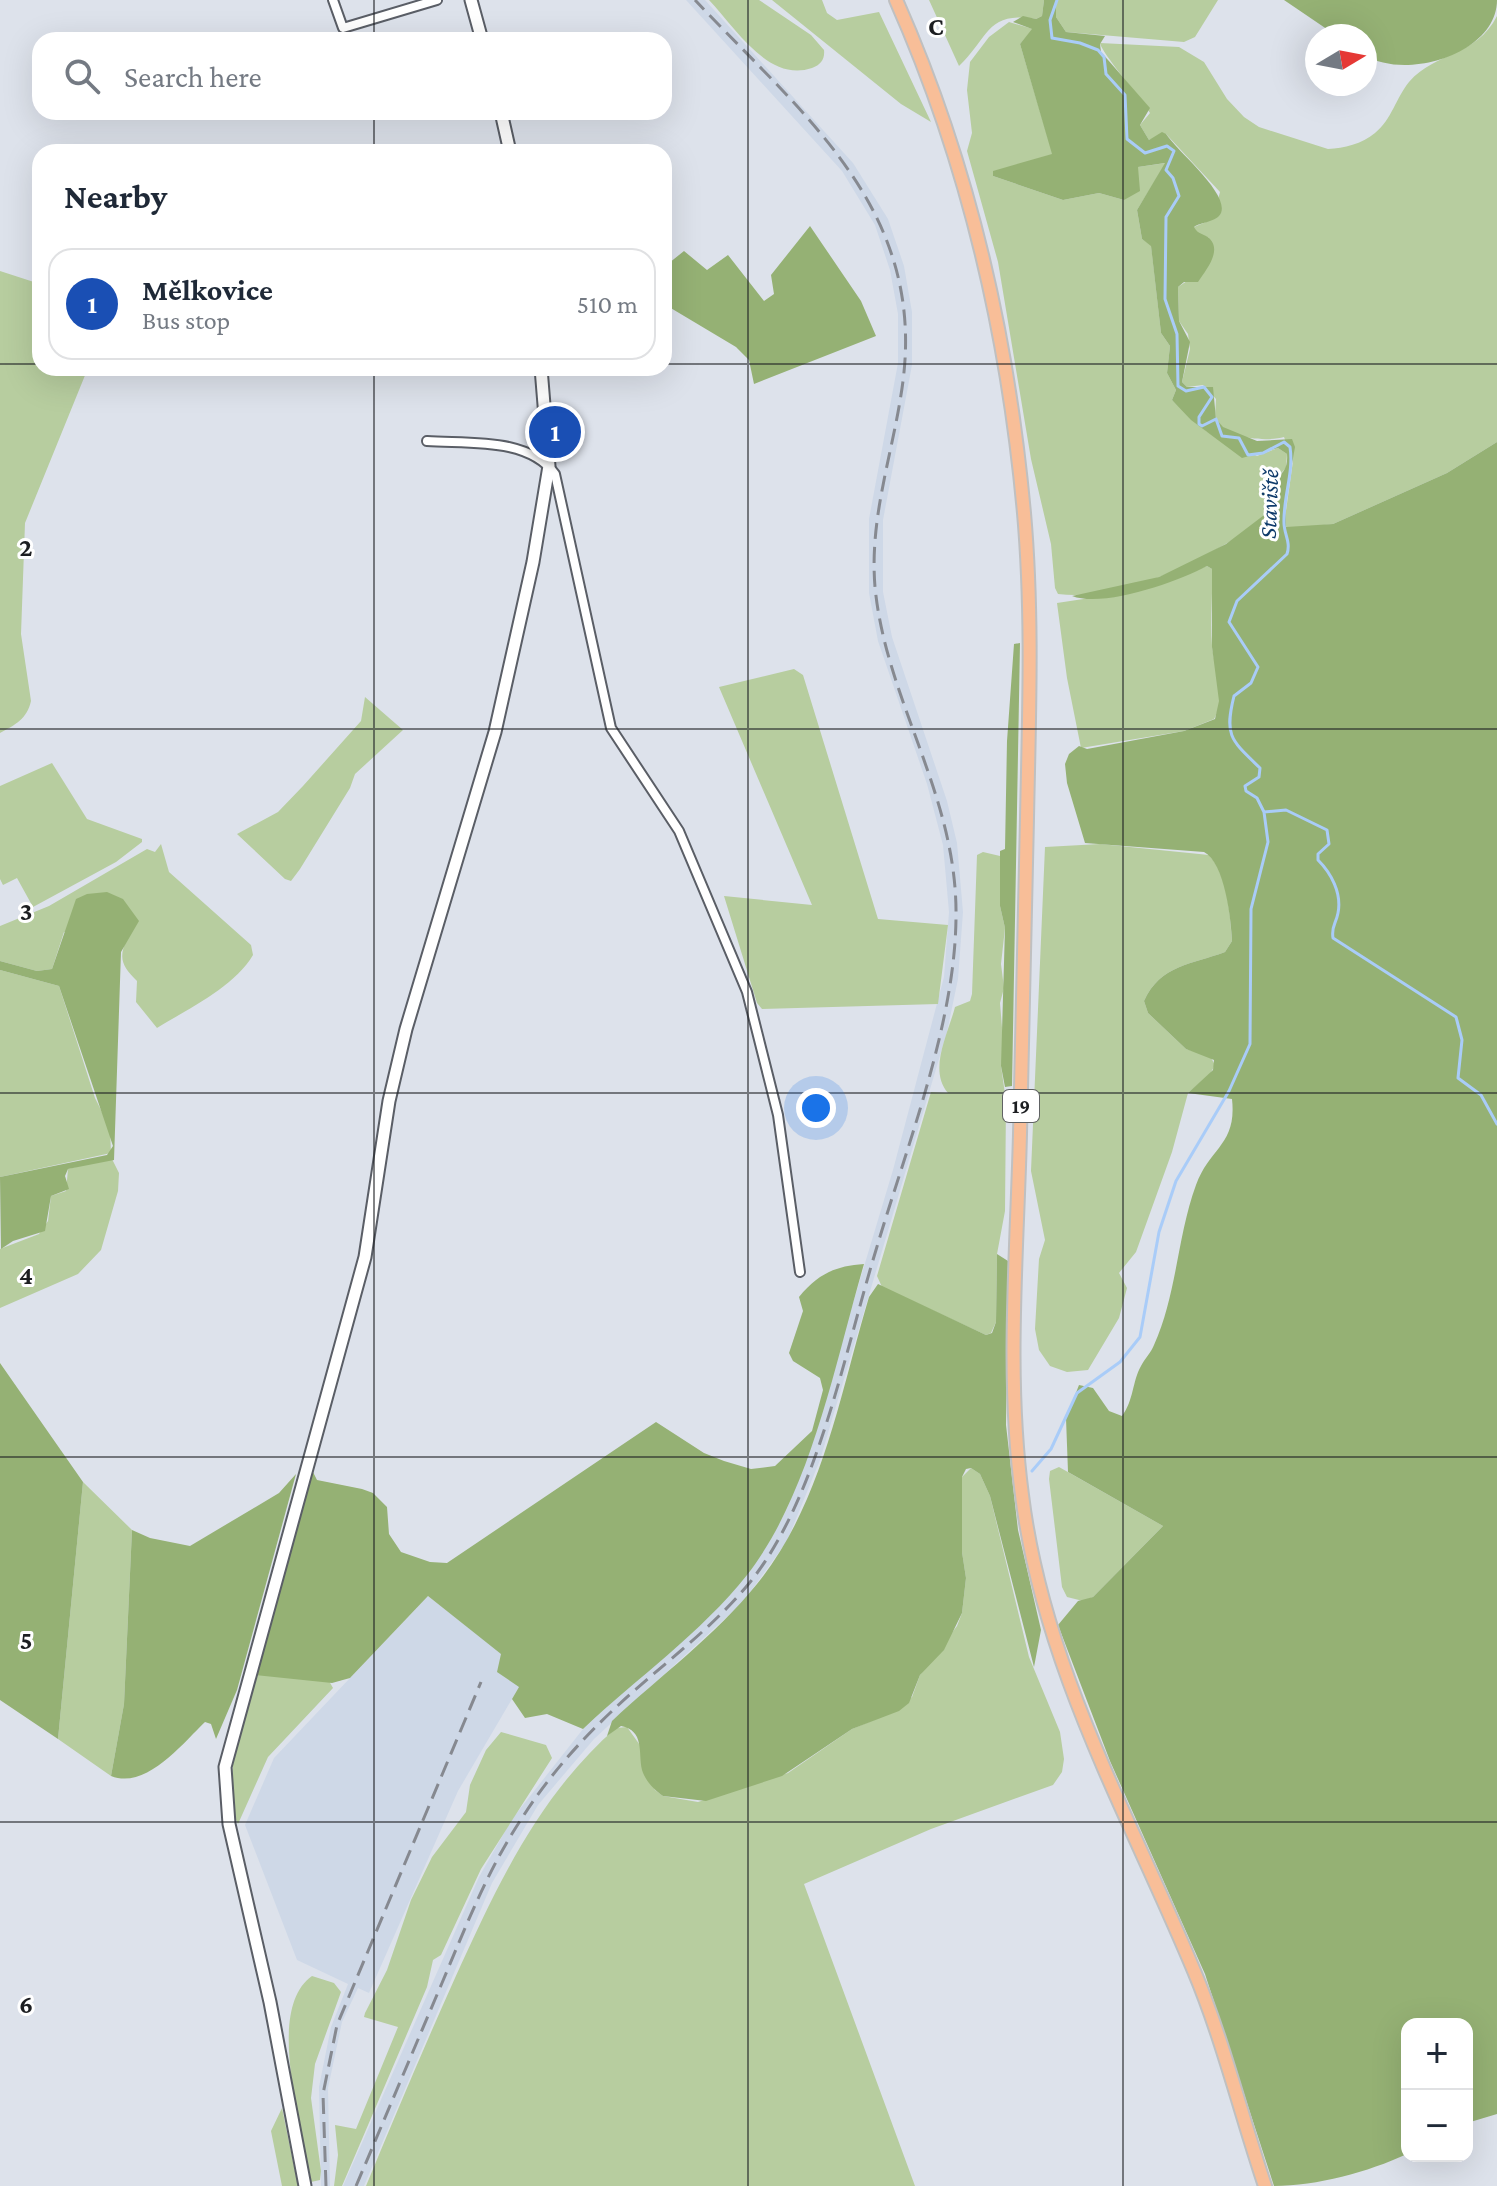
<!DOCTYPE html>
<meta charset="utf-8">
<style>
body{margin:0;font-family:"Crimson Pro",serif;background:#f6f6f7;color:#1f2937}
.controls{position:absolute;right:24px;bottom:24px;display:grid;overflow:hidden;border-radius:16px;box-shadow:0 8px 32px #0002}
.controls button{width:72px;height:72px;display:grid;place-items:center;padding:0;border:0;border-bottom:2px solid #e0e1e3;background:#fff;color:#1f2937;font:40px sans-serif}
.compass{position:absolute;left:1305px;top:24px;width:72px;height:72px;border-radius:50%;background:#fff;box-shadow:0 8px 32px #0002;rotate:80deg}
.you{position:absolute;left:816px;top:1108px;width:28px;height:28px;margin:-20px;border:6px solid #fff;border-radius:50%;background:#1a73e8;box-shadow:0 0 0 12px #1a73e833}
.badge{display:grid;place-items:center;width:52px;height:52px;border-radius:50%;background:#1a73e8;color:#fff;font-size:26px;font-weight:700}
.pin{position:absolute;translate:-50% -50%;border:4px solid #fff;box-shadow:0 2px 8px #0006}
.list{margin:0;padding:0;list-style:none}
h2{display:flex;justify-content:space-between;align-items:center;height:104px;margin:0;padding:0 32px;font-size:34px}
h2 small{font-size:26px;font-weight:400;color:#747a83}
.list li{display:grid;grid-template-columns:52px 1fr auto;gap:24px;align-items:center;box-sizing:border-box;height:112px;margin:0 16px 16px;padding:0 16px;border:2px solid #e0e1e3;border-radius:24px}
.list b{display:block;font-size:30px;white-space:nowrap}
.list p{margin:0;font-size:26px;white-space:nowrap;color:#747a83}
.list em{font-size:26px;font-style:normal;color:#747a83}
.icon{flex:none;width:44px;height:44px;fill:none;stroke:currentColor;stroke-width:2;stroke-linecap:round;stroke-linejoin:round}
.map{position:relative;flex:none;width:1497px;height:2186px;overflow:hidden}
.search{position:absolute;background:#fff;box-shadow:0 8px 32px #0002;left:32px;top:32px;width:640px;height:88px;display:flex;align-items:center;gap:20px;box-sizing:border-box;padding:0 28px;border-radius:24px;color:#747a83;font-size:30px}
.panel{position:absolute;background:#fff;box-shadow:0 8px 32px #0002;left:32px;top:144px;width:640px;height:232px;border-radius:24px}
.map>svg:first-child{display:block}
</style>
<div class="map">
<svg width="1497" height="2186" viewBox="0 0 1497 2186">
<rect width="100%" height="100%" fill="#dde2eb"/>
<path fill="#ced8e7" d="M686 0H705L853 163 888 219 904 266 912 312V365L883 520V592L892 637 947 801 957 843 963 912 958 979 947 1032 820 1460 787 1541 743 1602 594 1739 538 1805 492 1883 364 2186H343L479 1877 512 1819 583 1729 732 1592 761 1555 786 1511 807 1456 893 1170 944 977 949 912 943 845 927 784 878 641 869 593V519L898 363V314L890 270 875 225 842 171Z
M428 1596 502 1654 519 1687 458 1791 369 1993 358 1988 342 2022 328 2088 330 2186H321L319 2087 331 2027 348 1984 297 1960 245 1825 274 1758Z"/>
<path fill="#b7cd9f" d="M709 0H759L811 35 824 50C825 59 821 65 812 68 768 83 735 27 709 0Z
M772 0H822L827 13 837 20 879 12 931 122 901 104Z
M929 0H1044L1042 16 1036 19C986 11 989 38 959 66Z
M1056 0H1218L1195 37 1184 42 1066 32 1056 17Z
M1497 16V442L1447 473 1333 524 1289 529 1284 525 1293 461 1284 437C1267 442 1225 439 1217 420 1214 413 1216 406 1216 399L1203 385 1187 387 1182 382 1190 349 1188 334 1179 321 1178 287 1187 281 1209 238 1195 232 1194 227 1213 219 1220 192 1166 134 1149 140 1140 125 1150 113C1142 100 1101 52 1100 43L1179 47 1204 62 1227 99 1244 117 1259 127 1328 149C1344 148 1362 144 1375 133 1392 119 1396 98 1409 82 1436 51 1476 57 1497 16Z
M1009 22 1033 29 1020 44 1053 155 993 176 1063 200 1099 193 1124 200 1138 167 1166 163 1137 210 1142 239 1151 245 1161 333 1170 346 1167 373 1176 390 1172 400 1206 431 1257 456 1278 448 1287 454 1286 468 1273 481C1274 489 1277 497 1274 505 1269 517 1252 527 1242 534 1189 567 1122 601 1058 594L1055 588 1051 544 1031 459 998 262 967 151 972 133 967 90 970 62 989 37Z
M0 271 40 284V368H88L25 523 21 634 31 701C27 719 15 725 0 733Z
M1207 566 1212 569C1213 594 1210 620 1212 645 1214 669 1227 696 1214 719L1184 731 1081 748 1067 678 1057 603 1136 591Z
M794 669 803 675 878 919 948 925 938 1004 762 1009 757 1003 724 896 812 905 719 687Z
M365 697 403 730 355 774 350 788 300 869 291 881 285 879 237 834 278 812 303 786 361 721Z
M52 763 87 819 142 839V842L116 862 33 907 17 878 3 885 0 879V786Z
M161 844 169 872 251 945 253 955C234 987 188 1009 157 1028L136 1002 137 981C122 966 118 958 127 939L64 932 52 969 37 971 0 961V926L49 906 147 849 155 852Z
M1100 844 1209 855C1228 876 1230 914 1232 941L1225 952C1193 964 1160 965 1144 1001L1148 1013 1186 1049 1210 1056 1215 1065 1210 1074 1188 1093 1172 1152 1136 1252 1119 1273 1127 1288 1119 1318 1088 1370 1067 1372 1050 1366 1039 1350 1035 1329 1039 1259 1045 1240 1031 1171 1045 847Z
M983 852 1000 856 1002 861 1000 906 1005 928 1001 964 1004 988 1000 1003 1004 1052 1001 1066 1006 1101 1005 1211 997 1254 996 1322 991 1333 986 1335 882 1287 877 1276 931 1092 948 1093C928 1070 948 1034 955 1007L970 1001 972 994 977 855Z
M0 970 59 986 95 1098 110 1128 111 1153 0 1177Z
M107 1159H112L119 1173 118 1191 101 1250 78 1274 0 1308V1249L39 1234 48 1221 51 1196 66 1191 68 1169Z
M1059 1467 1163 1526 1093 1597 1083 1601 1067 1597 1062 1587 1049 1479 1050 1471Z
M971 1468 980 1474 990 1496 1029 1657 1060 1732 1064 1759 1062 1772 1053 1785 931 1829 804 1884 915 2186H366C395 2116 424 2047 455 1978 497 1886 538 1796 616 1728L627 1727 642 1748V1764L655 1790 663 1796 698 1802 788 1773 852 1729 881 1717 912 1697 920 1675 957 1626 962 1613 966 1578 962 1552V1477Z
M83 1482 132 1530 124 1704 111 1776 58 1739Z
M266 1674 329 1681 333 1688 268 1757 238 1824C221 1789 242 1711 255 1675Z
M501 1732 546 1745 552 1758 481 1869 441 1955 433 1960 427 1987 342 2186H334L338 2155 335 2125 356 2129 398 2027 364 2017 365 2013 387 1970 411 1900 432 1857 466 1812 470 1785 486 1750Z
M312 1976 334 1983 341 1992 315 2064 311 2098 321 2171 320 2180 311 2182C304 2131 264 2010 312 1976Z
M282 2108 298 2186H282L271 2131Z"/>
<path fill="#95b174" d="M1044 0H1056V17L1066 32 1105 36 1100 44 1101 52 1150 108 1140 125 1149 140 1162 132 1166 134C1178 152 1229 193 1221 213 1217 222 1201 222 1194 227 1198 235 1204 233 1210 239 1222 252 1205 271 1198 282H1184L1178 287 1179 321 1190 342 1182 382 1187 387H1213L1216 419 1223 427 1257 441 1292 439 1295 447 1285 503 1286 527 1333 524 1447 473 1497 442V2114L1467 2123V2024H1407V2154C1368 2172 1317 2186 1274 2186L1205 1974 1110 1761 1058 1625 1078 1601 1093 1597 1163 1526 1068 1472 1066 1418 1079 1385 1093 1388 1109 1411 1122 1416C1134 1400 1132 1382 1141 1366 1145 1358 1151 1353 1154 1345 1177 1294 1177 1237 1196 1185 1210 1147 1237 1145 1232 1099L1188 1093 1213 1070 1214 1060 1186 1049 1148 1013 1144 1001C1160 965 1193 964 1225 952L1232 941C1231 919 1225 863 1204 852L1085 843 1067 783 1065 764 1069 754 1079 746 1087 749 1184 731 1215 719 1219 701 1212 647V569L1207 566C1177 582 1104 608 1072 596L1159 577 1226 544 1272 509 1276 497 1273 481C1284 473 1288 468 1287 454L1278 448 1242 458 1191 420 1172 400 1176 390 1167 373 1170 346 1161 333 1151 246 1142 239 1137 210 1165 163 1138 167 1140 191 1124 200 1099 193 1063 200 993 176V171L1052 154 1020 44 1032 29 1013 22 1023 16 1036 19 1042 16Z
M1284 0H1497C1497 54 1405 81 1365 55V36H1337Z
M810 226 861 301 876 336 754 384 749 360 736 347 664 304V267L684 251 707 270 728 255 764 301 774 294 771 275Z
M1020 643 1012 1086 1005 1087 1001 1066 1005 928 1000 906V851L1005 849 1007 741 1014 644Z
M107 892 123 899 139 921 121 952 114 1160 68 1169 65 1176 69 1189 51 1196 45 1231 13 1241 1 1249 0 1177 107 1155 113 1146 59 986 0 970V961L37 971 52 969 76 899 87 894Z
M997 1254 1008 1261 1006 1425 1018 1530 1041 1630 1034 1667 990 1496 980 1474 971 1468 966 1469 962 1477V1552L966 1578 962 1613 944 1650 920 1675 909 1703 899 1711 852 1729 782 1776 706 1801 663 1796C654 1790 645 1780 642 1770 638 1752 645 1731 621 1726L607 1736 612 1721C660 1676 715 1636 757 1584 822 1504 840 1394 869 1297L878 1284 986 1335 992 1333 996 1322Z
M864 1264C835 1363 811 1493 747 1575 701 1633 637 1678 583 1729L547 1714 525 1718 512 1699 519 1687 497 1672 501 1654 428 1596 350 1678 332 1683 255 1675 312 1470 317 1480 362 1489 373 1493 387 1507 389 1534 401 1552 430 1562 447 1563 656 1422 704 1453 724 1461 751 1469 775 1466 812 1431 823 1390 820 1378 793 1361 789 1353 803 1311 799 1297C818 1274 835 1266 864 1264Z
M0 1363 83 1482 58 1739 0 1700Z
M296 1474 237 1690 216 1739 211 1724 205 1722C182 1744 146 1790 111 1776L124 1704 132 1530 150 1538 190 1546 279 1493Z"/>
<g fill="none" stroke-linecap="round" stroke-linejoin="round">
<path stroke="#a9ccf8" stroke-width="3" d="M1057 0 1050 20 1052 38 1080 43 1098 50 1104 57 1106 74 1125 95 1127 139 1145 153 1167 146 1174 151 1166 170 1173 178 1179 196 1166 217 1165 299 1177 334 1178 386 1186 391 1204 387 1212 397 1199 417V424L1202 426 1216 419 1222 436 1239 438 1248 455 1263 453 1284 442 1290 447C1294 473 1283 497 1284 523 1284 534 1291 542 1287 554L1237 601 1229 622 1258 667 1251 683 1234 696C1224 736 1231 740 1260 768L1259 777 1245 786 1246 791 1257 798 1264 812 1286 810 1327 830 1329 844 1318 854V860C1331 873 1342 893 1338 913 1336 924 1331 926 1333 938L1456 1017 1462 1040 1458 1078 1481 1095 1497 1124
M1032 1471 1051 1449 1077 1393 1120 1362 1140 1337 1159 1232 1176 1181 1229 1091 1250 1044 1251 909 1268 842 1264 812"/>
<g stroke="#5a5e66" stroke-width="12">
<path id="street" d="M333 0 343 28 437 0
M427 441C468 444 528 437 555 474L611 728 679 831 747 992 778 1115 800 1272"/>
</g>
<g stroke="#5a5e66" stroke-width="15">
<path id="secondary" d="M471 0 482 40
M501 112 510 152
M305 2186 270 2002 229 1824 225 1767 365 1257 389 1101 406 1029 495 732 533 562 549 466 541 368"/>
</g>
<g stroke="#bfc0c1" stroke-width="16">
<path id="primary" d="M896 0C968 162 1008 337 1024 513 1033 615 1029 716 1027 818 1025 923 1022 1029 1020 1134 1017 1254 1006 1376 1022 1495 1043 1666 1129 1815 1194 1971 1223 2040 1241 2115 1265 2186"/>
</g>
<use href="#street" stroke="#fff" stroke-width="8"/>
<use href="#secondary" stroke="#fff" stroke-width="11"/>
<use href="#primary" stroke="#f8be98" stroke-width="12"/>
<path stroke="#868990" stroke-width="3" stroke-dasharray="16 8" stroke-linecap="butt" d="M326 2186 323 2094 337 2025 481 1682
M356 2186C385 2118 413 2051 442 1983 466 1926 488 1869 522 1818 553 1769 592 1728 635 1690 675 1655 718 1622 751 1581 818 1496 844 1354 876 1250 906 1148 955 1025 956 918 958 796 886 702 875 587 869 515 894 451 903 381 925 208 802 114 695 0"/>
</g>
<path fill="none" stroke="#1c1e21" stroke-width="2" stroke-opacity="0.55" d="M374 0V40M748 0V2186M1123 0V2186M374 112V152M0 364H40M664 364H1497M374 368V2186M0 729H1497M0 1093H1497M0 1457H1497M0 1822H1497"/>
<g text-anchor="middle" stroke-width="6" stroke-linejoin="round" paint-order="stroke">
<rect fill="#fff" stroke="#606264" stroke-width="2" x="1003" y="1090" width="36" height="32" rx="6"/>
<g font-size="20" font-weight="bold" fill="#1c1e21">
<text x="1021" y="1113">19</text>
</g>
<g font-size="24" font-style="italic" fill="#0f3b6b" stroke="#fff">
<text transform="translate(1269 504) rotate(-88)" y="8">Staviště</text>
</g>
</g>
<g font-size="26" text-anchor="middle" font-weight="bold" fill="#1c1e21" stroke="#fff" stroke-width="6" stroke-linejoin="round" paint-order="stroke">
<text x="936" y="35">C</text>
<text x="26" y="556">2</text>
<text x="26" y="920">3</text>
<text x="26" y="1284">4</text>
<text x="26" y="1649">5</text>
<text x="26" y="2013">6</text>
</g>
</svg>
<div class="controls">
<button>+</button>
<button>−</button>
</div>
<svg class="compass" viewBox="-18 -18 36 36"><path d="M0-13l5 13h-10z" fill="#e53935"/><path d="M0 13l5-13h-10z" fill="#747a83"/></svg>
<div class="you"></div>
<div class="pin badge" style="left:555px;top:432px;background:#1a4fb4">1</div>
<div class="search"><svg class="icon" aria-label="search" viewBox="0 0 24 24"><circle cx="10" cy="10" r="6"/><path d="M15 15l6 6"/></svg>Search here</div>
<section class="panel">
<h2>Nearby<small></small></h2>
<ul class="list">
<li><span class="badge" style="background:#1a4fb4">1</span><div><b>Mělkovice</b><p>Bus stop</p></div><em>510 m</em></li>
</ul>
</section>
</div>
